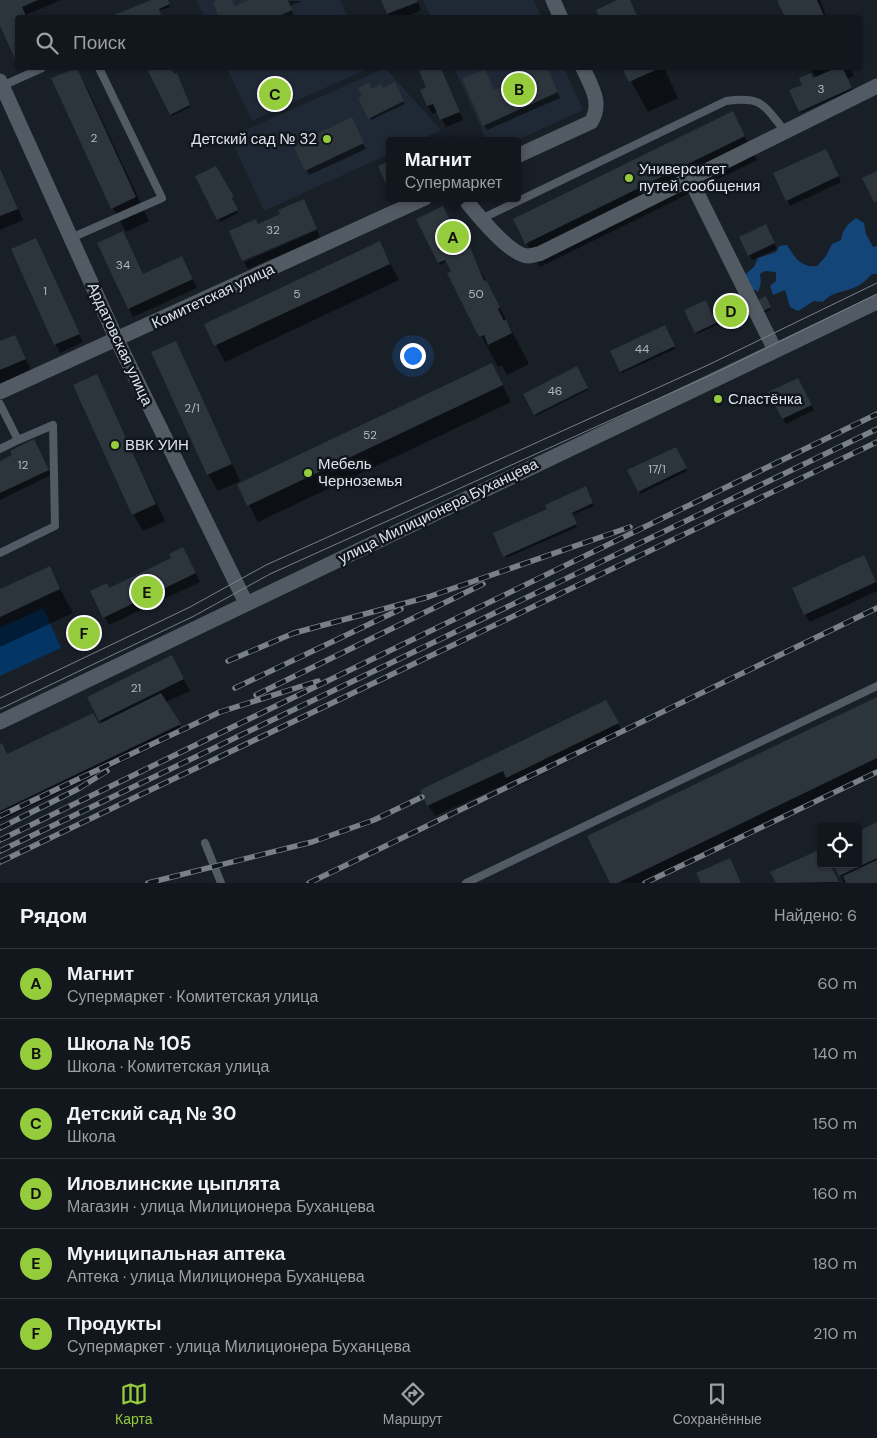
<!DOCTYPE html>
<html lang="ru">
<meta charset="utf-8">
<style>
body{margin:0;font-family:"DM Sans",sans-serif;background:#1b2026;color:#f1f3f6}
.controls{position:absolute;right:15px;bottom:15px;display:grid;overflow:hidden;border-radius:5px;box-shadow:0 1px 4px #0004}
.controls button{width:45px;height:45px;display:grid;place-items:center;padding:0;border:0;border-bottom:1px solid #31363b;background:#12171d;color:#f1f3f6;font:25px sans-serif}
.you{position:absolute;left:412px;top:355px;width:18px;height:18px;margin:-12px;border:4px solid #fff;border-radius:50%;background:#1a73e8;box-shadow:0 0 0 8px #1a73e833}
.badge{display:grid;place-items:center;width:32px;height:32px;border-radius:50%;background:#94cc3c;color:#111;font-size:16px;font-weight:700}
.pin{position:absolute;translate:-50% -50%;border:2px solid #fff;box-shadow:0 1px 5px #0006}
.popup{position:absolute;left:386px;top:137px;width:135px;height:65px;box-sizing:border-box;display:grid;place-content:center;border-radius:5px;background:#12171d;filter:drop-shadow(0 1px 4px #0005);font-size:16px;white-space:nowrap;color:#9c9fa4}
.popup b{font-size:19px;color:#f1f3f6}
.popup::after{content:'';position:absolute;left:50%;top:100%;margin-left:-10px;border:10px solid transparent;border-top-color:#12171d}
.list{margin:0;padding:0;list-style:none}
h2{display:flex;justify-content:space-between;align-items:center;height:65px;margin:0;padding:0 20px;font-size:21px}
h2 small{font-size:16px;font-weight:400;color:#9c9fa4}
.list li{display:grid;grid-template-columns:32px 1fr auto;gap:15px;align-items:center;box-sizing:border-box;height:70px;padding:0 20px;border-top:1px solid #31363b}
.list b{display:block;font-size:19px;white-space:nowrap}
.list p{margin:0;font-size:16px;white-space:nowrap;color:#9c9fa4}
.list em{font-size:16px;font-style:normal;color:#9c9fa4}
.icon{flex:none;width:28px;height:28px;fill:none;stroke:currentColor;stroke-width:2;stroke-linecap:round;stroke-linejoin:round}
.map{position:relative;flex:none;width:877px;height:883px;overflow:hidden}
.search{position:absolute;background:#12171d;box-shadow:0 1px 4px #0004;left:15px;right:15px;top:15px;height:55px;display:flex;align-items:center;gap:12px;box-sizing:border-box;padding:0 18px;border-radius:5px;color:#9c9fa4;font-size:19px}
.sheet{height:485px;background:#12171d}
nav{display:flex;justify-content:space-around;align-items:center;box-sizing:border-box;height:70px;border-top:1px solid #31363b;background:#12171d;font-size:14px;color:#9c9fa4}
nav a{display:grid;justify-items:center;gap:2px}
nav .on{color:#94cc3c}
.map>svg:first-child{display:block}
</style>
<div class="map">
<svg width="877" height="883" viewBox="0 0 877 883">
<rect width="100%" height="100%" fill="#181f27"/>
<path fill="#1f2936" d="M196 0H340L348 17H204Z
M423 0H534L541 17H431Z
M227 68H369L252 121Z
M385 68 441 130 418 141H389V154L264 211 230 137Z
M454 68H564L583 110 515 141H487Z"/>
<path fill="#033565" d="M43 608 61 648 0 676V628Z"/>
<path fill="#134579" d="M856 218 864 223 866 234 873 247 877 246V274H872C868 278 864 283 859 285 847 293 833 290 823 302L814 301 798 311 790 307 785 290 773 295 770 286 776 281V272L765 271 760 274 761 283 758 292 748 286 741 278 754 267 758 258 776 252 779 246 787 245C795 258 801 268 817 266L826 256 832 244 841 240C843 229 847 224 856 218Z"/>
<path fill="#0007" d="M0 0H61L18 18V61L0 23Z
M154 0H168L170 7 159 11 161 18H116Z
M220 0H231L235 7 251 0 302 1 290 6 294 16 290 18H221Z
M383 0H417L421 10 404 18H390Z
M779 0H820L827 18H786Z
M76 68 89 92 149 221 126 232 113 208 53 79Z
M157 68H170L174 76 177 77 190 107 172 116 149 71Z
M430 68H441L463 120 446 127 438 112 432 114 428 106 427 88 420 71Z
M523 68H547L560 98 487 130 484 125 494 91 527 77Z
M624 68H664L678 98 648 112Z
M810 68H850L854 76 847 79 853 90 801 113 791 91 816 78Z
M394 84 405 104 371 120 360 98 372 90H382Z
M732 112 757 160 540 267 514 220Z
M354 124 366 149 309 175 306 170Z
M452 136 455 141H441Z
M829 155 841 182 790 206 775 174Z
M0 167 23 220 0 230Z
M215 168 234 200 232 201 238 213 220 222 197 177Z
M394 198H410L397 204Z
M418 220 464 251 469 249 529 364 507 375 502 365 498 367 449 274 453 272 447 261 440 265Z
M317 230 320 238 248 269 244 262Z
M768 231 777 249 752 260 749 255Z
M379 243 399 280 225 362 205 324Z
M98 244 143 275 187 265 197 288 133 317Z
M40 248 83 342 60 353 12 250Z
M766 298 771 310 762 314Z
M731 303 740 318 733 322 725 306Z
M686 310 712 316 719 313 724 322 697 334Z
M664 327 675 349 622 373 611 352Z
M15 336 31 370 0 384V343Z
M176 343 240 481 218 491 208 474Z
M492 364 511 402 258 522 238 484Z
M577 368 588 390 536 416 524 394Z
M97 376 165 521 143 531 133 514Z
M801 385 814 410 786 424 770 393Z
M719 396 723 404 718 406 714 398Z
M36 446 51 475 0 500V462Z
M676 448 687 471 640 494 629 471Z
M585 488 594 506 572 515 577 527 506 558 494 534 548 510Z
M188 557 200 582 109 625 104 617 109 589Z
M868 565 877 584V591L810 622 805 614Z
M49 568 73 613 0 647V591Z
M86 628 94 643 87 647 82 639Z
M178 668 190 691 166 702 184 733 0 821V746L7 755 99 726 102 724 100 720Z
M877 698V773L647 883H612L589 837Z
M605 702 624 734 514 788 510 782 435 816 428 805Z
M877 823V883H844L834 864H858Z
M821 864H830L839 883H778L772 873Z"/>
<path fill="#2c343c" d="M0 0H38L22 7 27 18H18L16 61 0 26Z
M151 0H168L170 4 159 9 162 17 159 18H115L114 15Z
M217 0H232L235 6 248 0H288L292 10 275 18H219L213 2Z
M381 0H417L418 2 387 14Z
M617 0H630L638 18H599L596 10Z
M777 0H817L825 18H785Z
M77 68 136 197 111 209 51 78Z
M154 68H171L174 74 177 73 190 105 170 115 148 71Z
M426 68H441L460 112 440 120 433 104 427 106 420 90 426 87 419 71Z
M522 68H547L558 92 483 126 462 79 485 69 494 90 526 76Z
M622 68H660L629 82Z
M836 68H843L852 88 799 112 789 90 802 85 799 78 811 73 813 78Z
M369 82 372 89 381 84 383 88 395 82 404 101 368 119 358 98 362 96 358 88Z
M733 111 745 136 525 244 513 219Z
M352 117 364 143 305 171 293 145Z
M826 149 839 176 786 201 773 173Z
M389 161V191L378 166Z
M216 166 234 197 232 198 238 210 217 220 195 176Z
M0 168 18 209 0 216Z
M877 171V201L874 202 862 178Z
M304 199 317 229 242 261 229 231 256 219 258 224 280 214 278 210Z
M443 206 465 250 470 247 484 281 486 280 500 307 498 309 504 321 506 319 512 333 488 345 484 335 479 337 447 273 451 271 445 260 438 263 416 219Z
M766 224 775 243 748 256 739 237Z
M123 231 143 274 182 256 193 279 128 309 97 243Z
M36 238 80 334 54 345 11 249Z
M380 241 390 264 214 346 204 324Z
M766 296 771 307 760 313 755 302Z
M706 300 712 315 720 311 724 319 695 333 684 310Z
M731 301 739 316 731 320 723 306Z
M665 325 675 346 620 372 610 351Z
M15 335 26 359 0 370V341Z
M176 341 232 464 207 475 151 352Z
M492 363 503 385 247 506 237 484Z
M577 366 588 388 534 415 523 394Z
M97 374 156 504 132 515 73 385Z
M798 378 812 405 782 419 768 392Z
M719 394 723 401 716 405 712 398Z
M34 439 49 470 0 493V461L12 455 10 451Z
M676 447 687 468 638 492 627 470Z
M586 486 593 503 572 513 577 524 503 557 493 533 547 509 545 505Z
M183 547 196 573 103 618 90 591 107 583 109 588 171 558 169 554Z
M864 555 876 582 804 615 792 588Z
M50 566 60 589 0 617V589Z
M87 627 90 635 81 639 77 631Z
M172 655 184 679 99 721 87 697Z
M161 693 181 724 0 811V744L2 743 7 754 93 713 99 724Z
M877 697V758L618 883H610L587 836Z
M606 700 619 723 506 778 503 771 427 806 420 790Z
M877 822V858L839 876 833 864H858V831Z
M821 849V864H830L839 882 776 883 770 872Z
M730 858 741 883H701L696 873Z
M877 860V883H846L843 876Z"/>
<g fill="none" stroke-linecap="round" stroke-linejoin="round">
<path stroke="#525a63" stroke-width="8" d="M2 86 42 68
M481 219 726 101C763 96 763 105 785 131
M71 238 162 198 99 68
M0 404 18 440 53 425 55 526 0 553
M0 449 18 440
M205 843 221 883
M466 883 877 686"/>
<path stroke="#525a63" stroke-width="15" d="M553 0 561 18
M0 81 117 340 246 603
M517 156 591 122C603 103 591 86 583 68
M690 179 775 350
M464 198C475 212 510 256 528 256 531 256 536 254 539 254L877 86
M0 392 425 198
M0 722 877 302"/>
<path stroke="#7a8087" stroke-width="1" d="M0 698 190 607 266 565 708 365 877 283
M0 709 194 616 270 574 713 374 877 294"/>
<g stroke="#7a8087" stroke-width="5.5">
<path id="rail" d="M228 661 294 633 428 597 630 527
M235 688 401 609
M256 695 483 584
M0 816 220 712 318 681
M0 828 78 789 107 771
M0 840 877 414
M0 851 877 429
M0 862 877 442
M148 883 312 842 374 820 422 797
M309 883 877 608
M645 883 877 772"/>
</g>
<use href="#rail" stroke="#0f161d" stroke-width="4" stroke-dasharray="11" stroke-linecap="butt"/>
</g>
<g fill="#94cc3c" stroke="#0f161d" stroke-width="2">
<circle cx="327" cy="139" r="5"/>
<circle cx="629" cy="178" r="5"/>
<circle cx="718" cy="399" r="5"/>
<circle cx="115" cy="445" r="5"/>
<circle cx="308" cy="473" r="5"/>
</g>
<g text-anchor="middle" stroke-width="5" stroke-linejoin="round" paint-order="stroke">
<g font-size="12" fill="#b3b9be">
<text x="821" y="93">3</text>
<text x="94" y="142">2</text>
<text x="273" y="234">32</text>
<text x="123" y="269">34</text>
<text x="45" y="295">1</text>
<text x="297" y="298">5</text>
<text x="476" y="298">50</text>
<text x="642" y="353">44</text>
<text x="555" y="395">46</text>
<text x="192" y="412">2/1</text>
<text x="370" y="439">52</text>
<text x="23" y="469">12</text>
<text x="657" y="473">17/1</text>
<text x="136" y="692">21</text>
</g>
<g font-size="15" fill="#e0e5ea" stroke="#0f161d" text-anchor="start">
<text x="317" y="144" text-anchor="end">Детский сад № 32</text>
<text x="639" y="174">Университет<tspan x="639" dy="17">путей сообщения</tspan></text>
<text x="728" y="404">Сластёнка</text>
<text x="125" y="450">ВВК УИН</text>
<text x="318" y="469">Мебель<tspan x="318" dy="17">Черноземья</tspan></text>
</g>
<g font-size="15" fill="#e0e5ea" stroke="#0f161d">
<text transform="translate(213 296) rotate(-25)" y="5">Комитетская улица</text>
<text transform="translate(120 344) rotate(65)" y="5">Ардатовская улица</text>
<text transform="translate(438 511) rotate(-26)" y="5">улица Милиционера Буханцева</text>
</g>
</g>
</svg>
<div class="controls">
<button><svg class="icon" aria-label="locate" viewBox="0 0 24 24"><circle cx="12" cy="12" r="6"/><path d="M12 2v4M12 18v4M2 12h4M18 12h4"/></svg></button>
</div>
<div class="you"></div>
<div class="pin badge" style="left:453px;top:237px">A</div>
<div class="popup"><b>Магнит</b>Супермаркет</div>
<div class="pin badge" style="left:519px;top:89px">B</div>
<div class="pin badge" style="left:275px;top:94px">C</div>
<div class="pin badge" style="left:731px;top:311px">D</div>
<div class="pin badge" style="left:147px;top:592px">E</div>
<div class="pin badge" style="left:84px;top:633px">F</div>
<div class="search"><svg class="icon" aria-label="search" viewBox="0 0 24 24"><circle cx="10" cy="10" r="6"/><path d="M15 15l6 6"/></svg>Поиск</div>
</div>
<section class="sheet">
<h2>Рядом<small>Найдено: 6</small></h2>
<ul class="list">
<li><span class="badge">A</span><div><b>Магнит</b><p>Супермаркет · Комитетская улица</p></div><em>60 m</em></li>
<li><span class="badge">B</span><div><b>Школа № 105</b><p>Школа · Комитетская улица</p></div><em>140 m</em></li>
<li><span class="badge">C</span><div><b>Детский сад № 30</b><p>Школа</p></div><em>150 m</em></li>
<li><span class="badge">D</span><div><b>Иловлинские цыплята</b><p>Магазин · улица Милиционера Буханцева</p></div><em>160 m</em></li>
<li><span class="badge">E</span><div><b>Муниципальная аптека</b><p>Аптека · улица Милиционера Буханцева</p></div><em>180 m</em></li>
<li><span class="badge">F</span><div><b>Продукты</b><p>Супермаркет · улица Милиционера Буханцева</p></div><em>210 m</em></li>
</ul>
</section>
<nav>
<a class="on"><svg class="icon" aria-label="map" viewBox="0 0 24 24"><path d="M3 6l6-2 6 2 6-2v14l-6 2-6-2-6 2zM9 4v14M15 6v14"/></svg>Карта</a>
<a><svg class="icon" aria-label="directions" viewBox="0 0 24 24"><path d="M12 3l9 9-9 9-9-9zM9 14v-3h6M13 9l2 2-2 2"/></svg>Маршрут</a>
<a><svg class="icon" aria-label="saved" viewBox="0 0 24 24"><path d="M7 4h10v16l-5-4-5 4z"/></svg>Сохранённые</a>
</nav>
